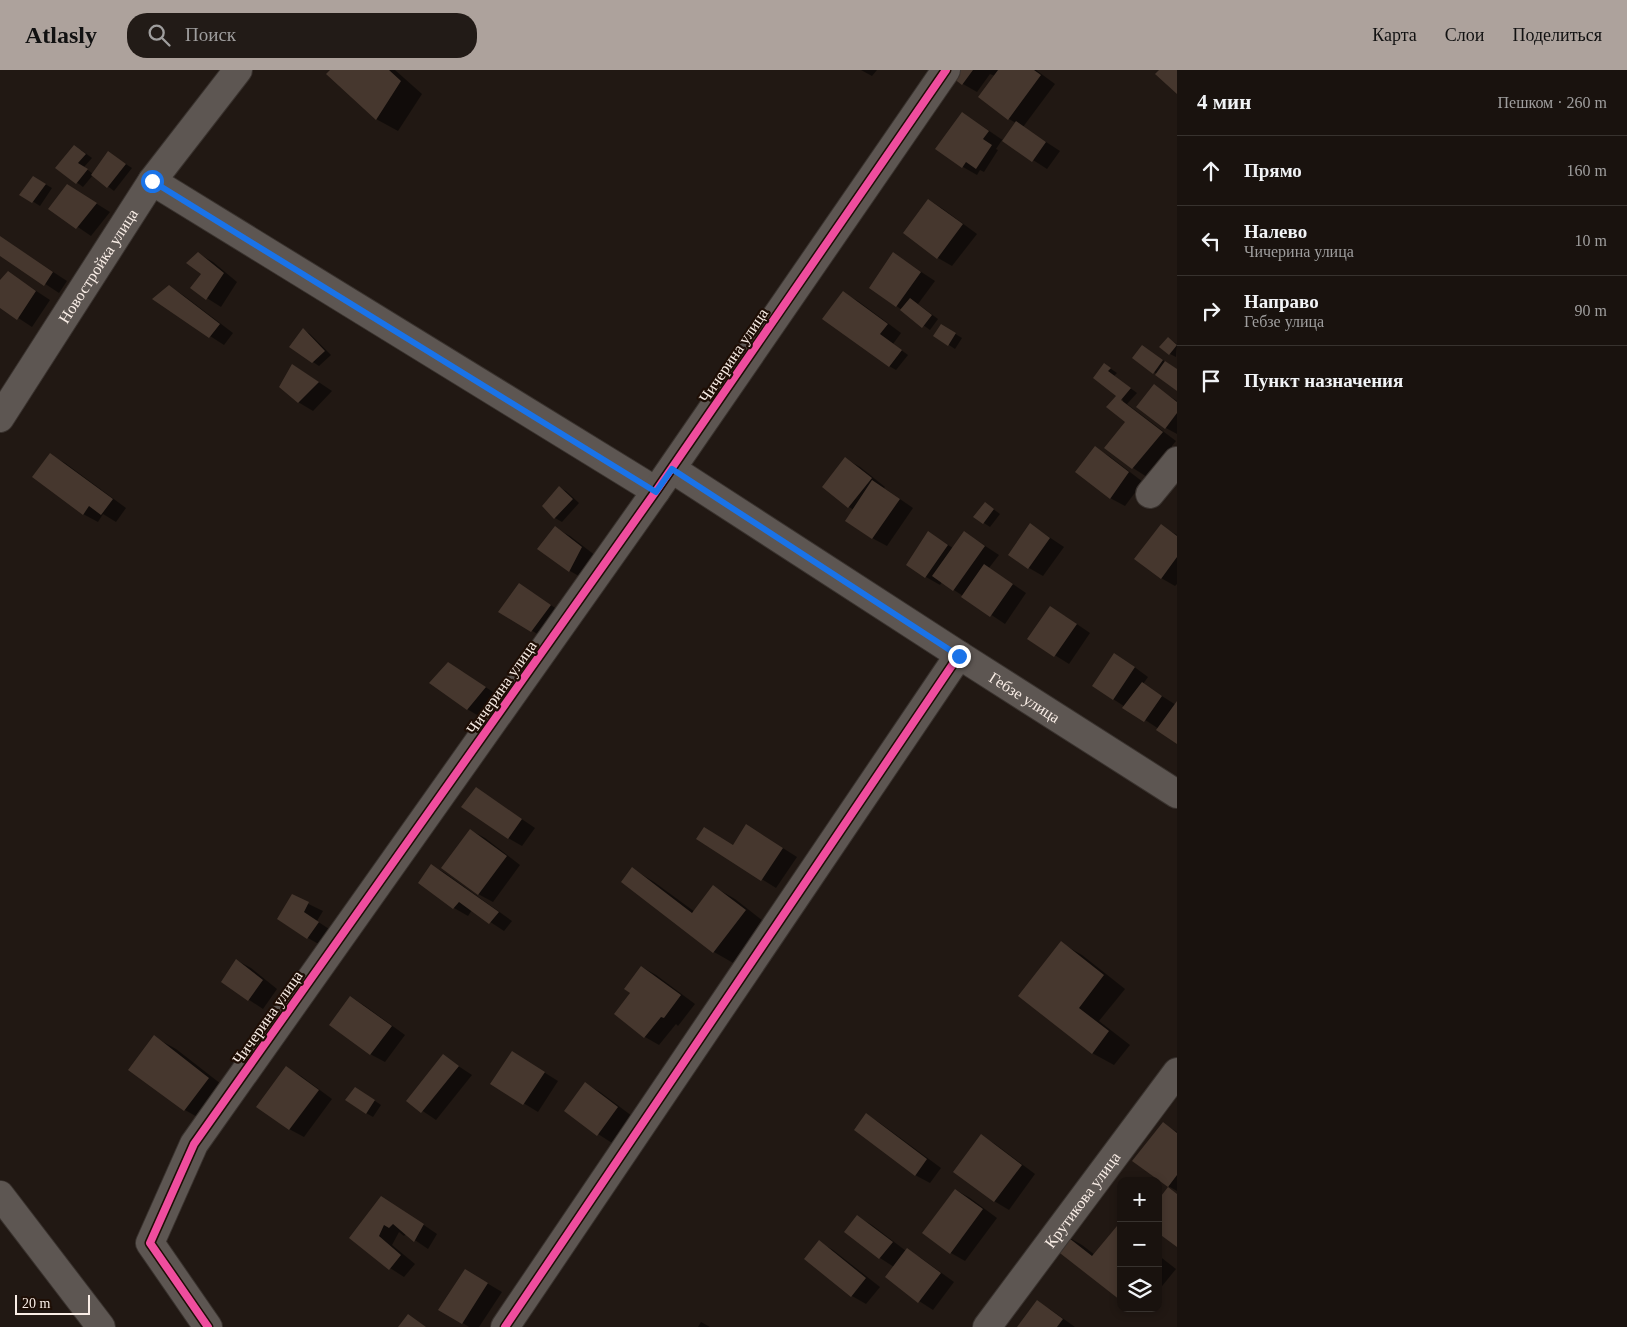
<!DOCTYPE html>
<html lang="ru">
<meta charset="utf-8">
<style>
body{margin:0;font-family:Georgia,serif;background:#221b17;color:#f1f3f6}
.controls{position:absolute;right:15px;bottom:15px;display:grid;overflow:hidden;border-radius:10px;box-shadow:0 2px 8px #0003}
.controls button{width:45px;height:45px;display:grid;place-items:center;padding:0;border:0;border-bottom:1px solid #37322e;background:#19120e;color:#f1f3f6;font:25px sans-serif}
.scale{position:absolute;left:15px;bottom:12px;width:75px;box-sizing:border-box;padding-left:5px;border:2px solid #f9ede6;border-top:0;font-size:14px;line-height:18px;white-space:nowrap;color:#f9ede6;-webkit-text-stroke:4px #1e0e05;paint-order:stroke}
.stop{position:absolute;width:15px;height:15px;margin:-11px;border:4px solid #1a73e8;border-radius:50%;background:#fff}
.stop.end{background:#1a73e8;border-color:#fff;box-shadow:0 1px 5px #0008}
.list{margin:0;padding:0;list-style:none}
h2{display:flex;justify-content:space-between;align-items:center;height:65px;margin:0;padding:0 20px;font-size:21px}
h2 small{font-size:16px;font-weight:400;color:#9f9e9e}
.list li{display:grid;grid-template-columns:32px 1fr auto;gap:15px;align-items:center;box-sizing:border-box;height:70px;padding:0 20px;border-top:1px solid #37322e}
.list b{display:block;font-size:19px;white-space:nowrap}
.list p{margin:0;font-size:16px;white-space:nowrap;color:#9f9e9e}
.list em{font-size:16px;font-style:normal;color:#9f9e9e}
.icon{flex:none;width:28px;height:28px;fill:none;stroke:currentColor;stroke-width:2;stroke-linecap:round;stroke-linejoin:round}
.map{position:relative;flex:none;width:1177px;height:1257px;overflow:hidden}
header{display:flex;align-items:center;gap:30px;box-sizing:border-box;height:70px;padding:0 25px;background:#ada29c;color:#111}
header strong{font-size:24px}
nav{display:flex;gap:28px;margin-inline-start:auto;font-size:18px}
.search{width:350px;height:45px;background:#221b17;display:flex;align-items:center;gap:12px;box-sizing:border-box;padding:0 18px;border-radius:20px;color:#9f9e9e;font-size:19px}
main{display:flex}
aside{flex:1;background:#19120e}
.map>svg:first-child{display:block}
</style>
<header>
<strong>Atlasly</strong>
<div class="search"><svg class="icon" aria-label="search" viewBox="0 0 24 24"><circle cx="10" cy="10" r="6"/><path d="M15 15l6 6"/></svg>Поиск</div>
<nav><a>Карта</a><a>Слои</a><a>Поделиться</a></nav>
</header>
<main>
<div class="map">
<svg width="1177" height="1257" viewBox="0 0 1177 1257">
<rect width="100%" height="100%" fill="#211813"/>
<path fill="#0007" d="M331 0H395L422 24 398 61 376 49Z
M861 0H877L872 6Z
M949 0H1036L1055 14 1023 57 1060 81 1047 99 1002 70 996 79 998 80 984 102 980 100 977 105 963 97V43L1004 71 1016 53 1009 49 995 6 990 4 977 22 963 14Z
M81 80 92 88 84 97 93 104 115 87 132 98 114 121 93 105 83 117 57 98Z
M33 107 52 118 40 136 21 124Z
M81 124 110 142 91 166 50 138Z
M929 130 943 139 977 164 952 196 938 188 905 163Z
M0 167 67 211 59 223 0 184Z
M199 184 213 192 237 212 221 237 191 218 202 204Z
M894 184 935 211 918 234 938 249 930 260 870 217Z
M9 203 50 230 32 257 0 236V211Z
M169 216 183 225 233 263 224 275 210 266Z
M843 223 858 231 901 263 893 274 908 285 896 300 889 296Z
M941 255 962 268 955 279 949 275Z
M304 260 310 264 331 285 319 296 313 292Z
M1168 268 1177 274 1176 287 1170 284Z
M1149 281 1169 294 1157 304 1134 288Z
M1104 294 1117 303 1114 306 1137 323 1127 334 1176 371 1147 407 1133 398 1123 330 1094 307Z
M293 295 332 321 313 341 298 332Z
M1154 316 1177 331V364L1166 358Z
M1095 378 1109 386 1143 412 1125 436 1110 428Z
M50 385 65 393 126 438 116 452 103 444 98 452 83 444Z
M846 389 860 397 885 417 884 418 913 438 887 476 872 468 854 440 849 437Z
M560 418 566 421 579 433 562 452 555 448 544 436Z
M985 433 1000 444 990 457 975 447Z
M1031 455 1064 477 1043 506 1029 498Z
M1161 456 1177 465V514L1175 516 1161 508Z
M555 458 570 466 596 486 584 509 570 501Z
M964 462 999 485 989 498 1026 523 1005 554 942 512 940 515 926 507 929 463 953 478Z
M533 523 564 544 546 569 500 542Z
M1065 546 1090 563 1069 594 1029 569Z
M1129 593 1148 607 1143 614 1176 635 1159 659 1113 629Z
M463 602 499 626 482 648 467 639Z
M476 718 535 758 522 776 508 768Z
M470 760 485 768 520 795 493 832 478 824Z
M761 764 797 787 776 818 697 769 733 776Z
M431 795 445 803 512 851 504 861 472 840 468 846 454 838Z
M633 799 654 812 695 842 714 817 735 829 767 854 735 894 714 882Z
M292 826 323 841 317 851 332 861 322 876 308 868Z
M1061 873 1082 885 1125 919 1099 951 1130 975 1114 995 1092 983 1020 926Z
M236 890 251 898 277 919 263 939 222 912Z
M642 897 656 905 695 934 678 956 676 954 659 975 645 967 615 944 632 923Z
M351 927 365 936 405 965 385 992 370 984Z
M154 967 176 979 230 1021 206 1052 185 1040Z
M443 986 472 1005 436 1050 408 1031Z
M526 991 558 1011 538 1042 492 1014Z
M287 998 301 1006 332 1029 304 1067 289 1059Z
M586 1014 600 1022 632 1046 612 1073 598 1064Z
M362 1022 381 1035 373 1047 366 1043Z
M866 1044 880 1053 941 1098 930 1113 915 1105Z
M1163 1054 1177 1062V1121L1168 1116Z
M981 1066 995 1074 1035 1104 1009 1140 994 1131Z
M956 1120 970 1128 997 1148 965 1191 951 1183 924 1163Z
M396 1136 437 1164 428 1179 406 1164 404 1166 399 1162 392 1175 415 1194 404 1207 390 1198 351 1168Z
M858 1147 872 1155 906 1181 907 1180 921 1188 954 1212 933 1240 919 1231 894 1197 880 1188 846 1162Z
M1121 1159V1229L1058 1179 1061 1163 1082 1175 1095 1185Z
M819 1172 833 1180 880 1217 866 1234 852 1226Z
M1158 1185 1176 1199 1158 1221Z
M480 1209 502 1222 479 1257H469L440 1239Z
M1037 1232 1051 1240 1075 1257H1019Z
M701 1252 710 1257H698Z"/>
<path fill="#46372e" d="M330 0H389L401 11 376 50 326 4Z
M947 0H973L962 15 945 2Z
M998 0H1034L1041 5 1008 50 978 27Z
M1159 0H1177V24L1155 4Z
M962 42 989 61 983 69 992 75 976 99 966 92 962 98 935 79Z
M1016 51 1046 72 1032 92 1002 71Z
M74 75 86 84 78 93 88 99 76 114 55 98Z
M108 81 126 94 107 118 91 105Z
M33 106 46 114 32 133 19 125Z
M67 114 97 133 76 159 48 139Z
M928 129 963 154 937 189 903 163Z
M0 166 53 202 44 216 0 186Z
M198 182 224 203 206 230 190 218 201 204 186 193Z
M893 182 921 202 896 237 869 218Z
M8 201 36 221 17 250 0 238V210Z
M169 215 220 254 209 268 152 229Z
M843 221 888 254 880 264 902 280 889 297 822 249Z
M910 228 932 245 922 258 900 240Z
M941 254 956 263 948 276 933 266Z
M303 258 325 281 312 293 289 277Z
M1168 267 1177 275 1169 285 1159 277Z
M1142 275 1163 290 1153 304 1132 288Z
M1165 291 1177 299V321L1155 305Z
M1104 293 1111 298 1108 301 1131 318 1121 330 1163 362 1132 399 1104 378 1125 352 1106 337 1116 326 1093 308Z
M292 294 319 312 298 333 279 317Z
M1154 314 1177 332V343L1165 359 1136 337Z
M1095 376 1129 402 1110 429 1075 402Z
M50 383 113 429 101 445 89 436 83 445 32 407Z
M845 387 872 408 848 438 822 417Z
M872 410 900 429 872 469 845 451Z
M559 416 573 429 554 449 542 436Z
M985 432 994 439 983 454 973 447Z
M1030 453 1050 468 1028 499 1008 485Z
M1161 454 1177 466V487L1161 509 1134 489Z
M555 456 582 477 569 502 537 479Z
M928 461 948 475 925 508 906 495Z
M964 461 985 476 953 521 932 506Z
M984 494 1013 514 990 547 961 527Z
M519 513 551 535 531 562 498 542Z
M1050 536 1077 554 1054 587 1027 569Z
M1114 583 1135 597 1113 630 1092 616Z
M448 592 486 617 467 640 429 613Z
M1142 612 1162 626 1144 652 1122 638Z
M1177 631V674L1156 660Z
M476 717 522 749 508 769 461 737Z
M746 754 783 778 761 811 696 769 704 757 733 775Z
M470 759 507 786 478 825 441 798Z
M431 794 499 842 489 854 459 832 453 839 418 813Z
M632 797 692 843 713 815 746 840 713 883 621 812Z
M292 824 309 832 304 842 319 852 307 869 277 849Z
M1061 871 1104 905 1079 938 1109 961 1092 984 1018 926Z
M236 889 263 910 248 931 221 912Z
M641 896 681 925 664 948 661 947 644 968 614 944 630 923 624 919Z
M350 926 392 956 370 985 329 955Z
M154 965 209 1008 184 1041 128 1000Z
M512 981 545 1002 523 1035 490 1014Z
M443 984 459 996 421 1043 406 1031Z
M286 996 319 1020 289 1060 256 1037Z
M585 1012 618 1037 597 1066 564 1041Z
M355 1017 375 1030 366 1044 345 1030Z
M866 1043 927 1089 915 1106 854 1060Z
M1163 1052 1177 1063V1105L1168 1117 1132 1091Z
M981 1064 1022 1095 994 1132 953 1102Z
M1168 1117 1177 1124V1177L1158 1163V1130Z
M955 1119 983 1139 950 1184 922 1163Z
M381 1126 424 1154 414 1172 393 1154 389 1158 384 1155 379 1166 401 1185 389 1200 349 1168Z
M857 1145 893 1172 879 1189 844 1162Z
M1117 1156 1121 1159 1120 1230 1056 1180 1060 1161 1092 1186Z
M819 1170 866 1208 851 1227 804 1189Z
M907 1178 941 1203 918 1233 885 1207Z
M465 1199 488 1213 462 1254 438 1240Z
M1037 1230 1063 1249 1057 1257H1017Z
M408 1244 426 1257H398Z"/>
<g fill="none" stroke-linecap="round" stroke-linejoin="round">
<g stroke="#39322e" stroke-width="30">
<g id="minor">
<path d="M152 111 656 421"/>
<path id="s1" d="M0 348 152 111 238 0"/>
<path id="s2" d="M672 399 959 585 1177 724"/>
<path d="M1150 424 1177 391"/>
<path d="M0 1125 101 1257"/>
<path d="M208 1257 150 1173 194 1074 656 421 946 0"/>
<path d="M505 1257 959 585"/>
<path id="s3" d="M987 1257 1177 1002"/>
</g>
</g>
<use href="#minor" stroke="#5d5652" stroke-width="28"/>
<g stroke="#1e0e05" stroke-width="11">
<path id="cycleway" d="M208 1257 150 1173 194 1074 656 421 946 0
M505 1257 959 585"/>
</g>
<use href="#cycleway" stroke="#ef4d9e" stroke-width="8"/>
</g>
<g fill="none" stroke-linecap="round" stroke-linejoin="round">
<path stroke="#1a73e8" stroke-width="6" d="M152 111 656 422 672 399 959 586"/>
</g>
<g text-anchor="middle" stroke-width="4.5" stroke-linejoin="round" paint-order="stroke">
<g font-size="16" fill="#f9ede6" stroke="#1e0e05">
<text dy="6" stroke="none"><textPath href="#s1" startOffset="181">Новостройка улица</textPath></text>
<text transform="translate(733 285) rotate(-56)" y="6">Чичерина улица</text>
<text transform="translate(501 617) rotate(-55)" y="6">Чичерина улица</text>
<text dy="6" stroke="none"><textPath href="#s2" startOffset="420">Гебзе улица</textPath></text>
<text transform="translate(267 947) rotate(-55)" y="6">Чичерина улица</text>
<text dy="6" stroke="none"><textPath href="#s3" startOffset="159">Крутикова улица</textPath></text>
</g>
</g>
</svg>
<div class="controls">
<button>+</button>
<button>−</button>
<button><svg class="icon" aria-label="layers" viewBox="0 0 24 24"><path d="M12 4l9 5-9 5-9-5zM3 14l9 5 9-5"/></svg></button>
</div>
<div class="scale">20 m</div>
<div class="stop" style="left:152px;top:111px"></div>
<div class="stop end" style="left:959px;top:586px"></div>
</div>
<aside>
<h2>4 мин<small>Пешком · 260 m</small></h2>
<ul class="list">
<li><svg class="icon" aria-label="ahead" viewBox="0 0 24 24"><path d="M12 20V5M6 11l6-6 6 6"/></svg><div><b>Прямо</b></div><em>160 m</em></li>
<li><svg class="icon" aria-label="left" viewBox="0 0 24 24"><path d="M17 20v-9H6M10 6l-5 5 5 5"/></svg><div><b>Налево</b><p>Чичерина улица</p></div><em>10 m</em></li>
<li><svg class="icon" aria-label="right" viewBox="0 0 24 24"><path d="M7 20v-9h11M14 6l5 5-5 5"/></svg><div><b>Направо</b><p>Гебзе улица</p></div><em>90 m</em></li>
<li><svg class="icon" aria-label="arrive" viewBox="0 0 24 24"><path d="M6 21V4h12l-3 4 3 4H6"/></svg><div><b>Пункт назначения</b></div></li>
</ul>
</aside>
</main>
